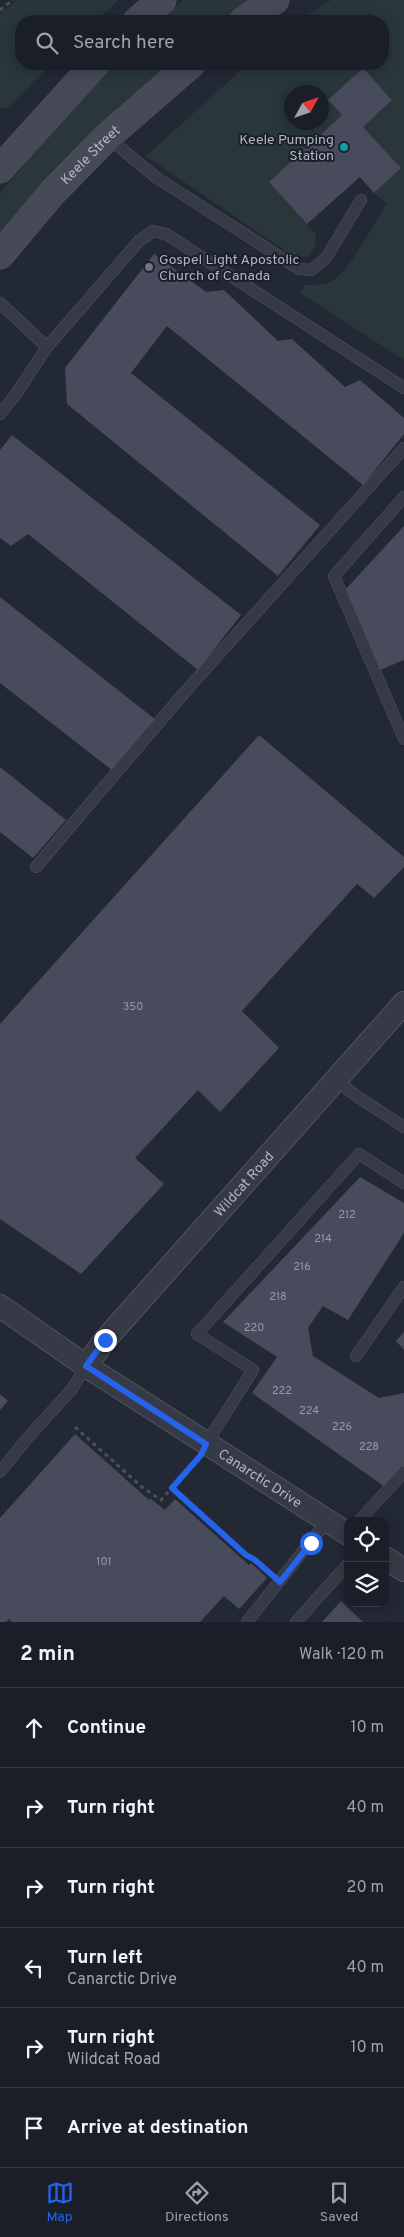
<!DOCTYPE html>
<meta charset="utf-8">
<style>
body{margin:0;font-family:Overpass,sans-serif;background:#232730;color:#f1f3f6}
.controls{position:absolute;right:15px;bottom:15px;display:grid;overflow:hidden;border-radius:10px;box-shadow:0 2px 12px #0003}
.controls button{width:45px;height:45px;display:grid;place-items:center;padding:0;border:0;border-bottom:1px solid #383c45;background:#1a1e28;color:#f1f3f6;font:25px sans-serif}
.compass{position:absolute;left:284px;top:85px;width:45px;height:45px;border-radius:50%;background:#1a1e28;box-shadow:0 2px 12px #0003;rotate:50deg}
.stop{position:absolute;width:15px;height:15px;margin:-11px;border:4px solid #2563eb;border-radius:50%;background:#fff}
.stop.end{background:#2563eb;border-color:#fff;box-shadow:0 1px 5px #0008}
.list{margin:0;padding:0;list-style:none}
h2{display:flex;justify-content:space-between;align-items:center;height:65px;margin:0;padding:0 20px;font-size:21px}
h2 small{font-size:16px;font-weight:400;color:#9fa2a8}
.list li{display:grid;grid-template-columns:32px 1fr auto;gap:15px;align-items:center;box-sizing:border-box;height:80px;padding:0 20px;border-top:1px solid #383c45}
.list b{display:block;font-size:19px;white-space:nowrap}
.list p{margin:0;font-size:16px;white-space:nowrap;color:#9fa2a8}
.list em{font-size:16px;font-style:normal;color:#9fa2a8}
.icon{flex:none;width:28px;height:28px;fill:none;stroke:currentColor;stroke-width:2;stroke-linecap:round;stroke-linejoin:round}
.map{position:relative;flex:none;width:404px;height:1622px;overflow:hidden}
.search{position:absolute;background:#1a1e28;box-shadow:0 2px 12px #0003;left:15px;right:15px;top:15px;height:55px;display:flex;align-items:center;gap:12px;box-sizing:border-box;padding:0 18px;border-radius:20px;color:#9fa2a8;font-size:19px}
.sheet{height:545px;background:#1a1e28}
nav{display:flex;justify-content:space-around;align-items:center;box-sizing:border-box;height:70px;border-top:1px solid #383c45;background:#1a1e28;font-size:14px;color:#9fa2a8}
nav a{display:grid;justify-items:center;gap:2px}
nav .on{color:#2563eb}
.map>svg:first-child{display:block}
</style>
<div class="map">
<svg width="404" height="1622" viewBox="0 0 404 1622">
<rect width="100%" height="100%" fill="#232835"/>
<path fill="#29373a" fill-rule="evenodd" d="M17 0H119L96 21H21V64H52L6 109 0 108V14Z
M183 0H254L226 21H159Z
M331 0H404V360L300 293 304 285C314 285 327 285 335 279 351 267 375 222 387 204L374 193 401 168 363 127 392 100 363 68 342 115 269 182 316 234 315 247 307 257 291 255 146 156 248 64H383V21H299ZM292 92H322V122H292Z
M114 64H173L0 235V193L78 101Z"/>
<path fill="#474b5b" d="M363 68 392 100 363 127 401 168 374 193 360 177 307 224 269 182 342 115 328 100Z
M154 254 206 292 224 290 278 341 292 339 345 387 360 380 404 418V434L363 485 167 326 131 373 320 525 278 576 67 404 65 368Z
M12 435 241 615 198 670 28 534 11 546 0 538V450Z
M404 526V660L380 670 345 590Z
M0 597 156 720 113 771 0 683Z
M259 735 404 857V867L374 898 357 884 242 1011 279 1048 220 1112 198 1090 135 1158 164 1184 81 1274 0 1219V1024Z
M0 767 66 820 33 858 0 832Z
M360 1177 404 1203V1233L348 1320 323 1306 308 1328 313 1356 379 1398 404 1393V1467L385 1487 252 1393 277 1357 223 1322Z
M404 1332V1350L396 1341Z
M0 1394 8 1401 0 1410Z
M75 1434 149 1500 150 1498 165 1510 175 1499 249 1565 251 1563 267 1578 239 1609 224 1596 200 1622H12L9 1619 6 1622H0V1518Z
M341 1601 363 1622H322Z"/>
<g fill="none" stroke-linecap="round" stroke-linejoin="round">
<g stroke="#515560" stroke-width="12">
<path id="service" d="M107 137 157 178 299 269 312 270 326 258 361 200
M0 303 47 347 139 241 153 231 166 234 404 388
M0 414 14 397 47 347
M404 497 334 576 404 739
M36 867 184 693 404 448
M336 1080 358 1097 404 1127
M356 1356 404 1287
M206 1444 253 1370 197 1334 359 1154 404 1183
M0 1472 31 1434 72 1389 86 1366
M359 1521 404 1472
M247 1622 327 1521
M296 1622 348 1564"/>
</g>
<g stroke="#515560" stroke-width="24">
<g id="minor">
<path id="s1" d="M0 1306 86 1366 348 1534"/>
<path id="s2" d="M86 1366 105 1340 404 1003"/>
<path d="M385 1558 404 1570"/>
</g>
</g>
<g stroke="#515560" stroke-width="29">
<g id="secondary">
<path d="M137 21 162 0"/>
<path d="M243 21 275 0"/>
<path d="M0 169 95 64"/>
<path id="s3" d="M0 255 53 192 107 137 191 64"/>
</g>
</g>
<path stroke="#465357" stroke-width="3" stroke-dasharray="4 4" stroke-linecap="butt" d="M0 10 13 0
M75 1427 143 1488 161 1500 195 1462
M172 1488 246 1555 255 1560 268 1571"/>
<use href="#service" stroke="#363a46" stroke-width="11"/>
<use href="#minor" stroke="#363a46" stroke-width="22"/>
<use href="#secondary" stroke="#454958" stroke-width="28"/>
</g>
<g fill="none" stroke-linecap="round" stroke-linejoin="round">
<path stroke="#2563eb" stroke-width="6" d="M105 1340 86 1366 206 1444 201 1455 172 1488 246 1555 255 1560 280 1582 311 1543"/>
</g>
<circle fill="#0f9aa8" stroke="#1b1f2a" stroke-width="2" cx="344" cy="147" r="5"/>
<circle fill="#6b7280" stroke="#1b1f2a" stroke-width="2" cx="149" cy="267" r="5"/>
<g text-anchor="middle" stroke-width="4" stroke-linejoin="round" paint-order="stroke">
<g font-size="11" fill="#969aa8">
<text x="133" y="1010">350</text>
<text x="347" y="1218">212</text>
<text x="323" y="1242">214</text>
<text x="302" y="1270">216</text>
<text x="278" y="1300">218</text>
<text x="254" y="1331">220</text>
<text x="282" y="1394">222</text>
<text x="309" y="1414">224</text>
<text x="342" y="1430">226</text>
<text x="369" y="1450">228</text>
<text x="104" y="1565">101</text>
</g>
<g font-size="14" fill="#b1b5c2" stroke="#1b1f2a" text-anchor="end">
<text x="334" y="144">Keele Pumping<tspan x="334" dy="16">Station</tspan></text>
<text x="159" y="264" text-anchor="start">Gospel Light Apostolic<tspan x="159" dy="16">Church of Canada</tspan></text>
</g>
<g font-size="14" fill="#b1b5c2" stroke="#1b1f2a">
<text dy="5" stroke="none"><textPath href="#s3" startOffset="135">Keele Street</textPath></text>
<text dy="5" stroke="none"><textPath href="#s2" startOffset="241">Wildcat Road</textPath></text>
<text dy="5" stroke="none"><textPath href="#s1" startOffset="312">Canarctic Drive</textPath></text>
</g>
</g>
</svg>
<div class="controls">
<button><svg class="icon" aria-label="locate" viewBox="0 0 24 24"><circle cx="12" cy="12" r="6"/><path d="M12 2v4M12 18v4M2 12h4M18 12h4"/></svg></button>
<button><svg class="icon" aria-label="layers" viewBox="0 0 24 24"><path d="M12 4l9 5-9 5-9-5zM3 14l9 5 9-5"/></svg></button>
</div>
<svg class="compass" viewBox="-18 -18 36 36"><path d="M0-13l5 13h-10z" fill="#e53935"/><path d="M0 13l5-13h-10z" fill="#9fa2a8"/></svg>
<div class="stop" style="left:311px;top:1543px"></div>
<div class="stop end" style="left:105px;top:1340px"></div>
<div class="search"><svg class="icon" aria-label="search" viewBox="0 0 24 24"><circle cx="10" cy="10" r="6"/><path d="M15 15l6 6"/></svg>Search here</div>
</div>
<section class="sheet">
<h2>2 min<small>Walk · 120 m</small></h2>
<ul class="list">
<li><svg class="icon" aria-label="ahead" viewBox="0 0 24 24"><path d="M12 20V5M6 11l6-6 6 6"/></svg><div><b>Continue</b></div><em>10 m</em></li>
<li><svg class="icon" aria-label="right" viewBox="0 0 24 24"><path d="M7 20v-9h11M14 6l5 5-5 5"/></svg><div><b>Turn right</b></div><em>40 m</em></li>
<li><svg class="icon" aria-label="right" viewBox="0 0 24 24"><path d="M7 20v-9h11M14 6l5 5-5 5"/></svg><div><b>Turn right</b></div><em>20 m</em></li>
<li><svg class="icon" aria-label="left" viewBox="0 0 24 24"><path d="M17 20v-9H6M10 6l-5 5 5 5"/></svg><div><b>Turn left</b><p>Canarctic Drive</p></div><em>40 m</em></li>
<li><svg class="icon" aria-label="right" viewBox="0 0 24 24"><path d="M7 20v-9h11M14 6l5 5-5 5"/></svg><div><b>Turn right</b><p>Wildcat Road</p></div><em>10 m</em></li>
<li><svg class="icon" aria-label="arrive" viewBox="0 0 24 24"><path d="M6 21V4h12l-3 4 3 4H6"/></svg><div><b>Arrive at destination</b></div></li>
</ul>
</section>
<nav>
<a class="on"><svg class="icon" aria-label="map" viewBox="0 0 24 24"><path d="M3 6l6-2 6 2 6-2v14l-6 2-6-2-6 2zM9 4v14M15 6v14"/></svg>Map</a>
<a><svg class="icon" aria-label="directions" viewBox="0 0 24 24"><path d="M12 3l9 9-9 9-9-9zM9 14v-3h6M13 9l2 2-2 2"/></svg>Directions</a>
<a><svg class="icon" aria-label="saved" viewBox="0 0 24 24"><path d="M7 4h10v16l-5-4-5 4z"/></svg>Saved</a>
</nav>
